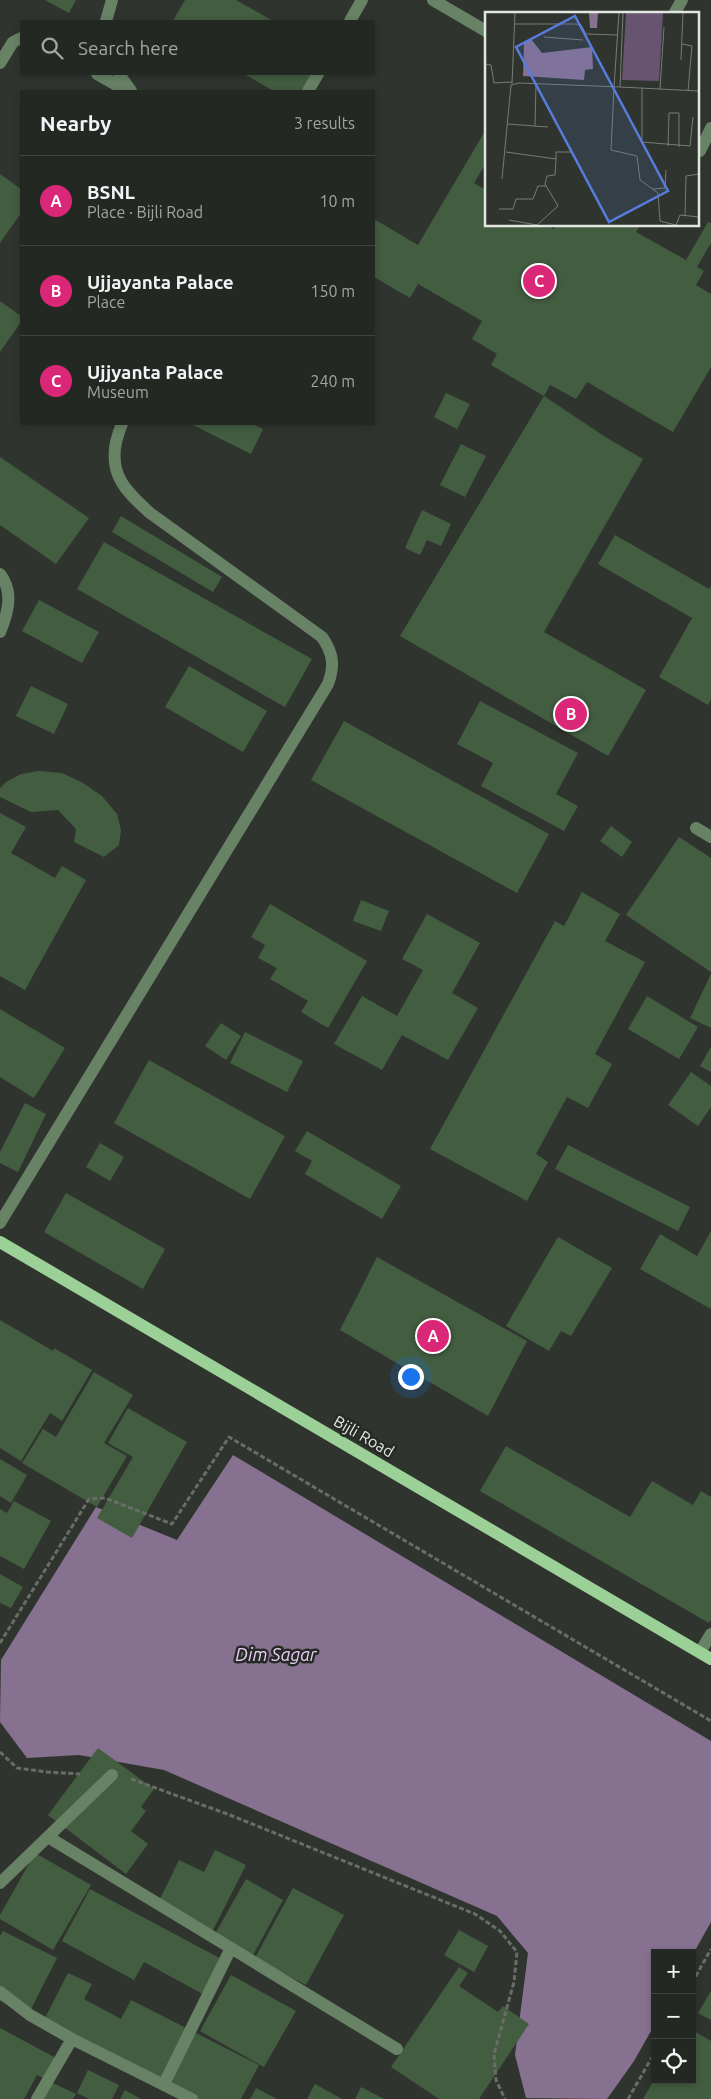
<!DOCTYPE html>
<meta charset="utf-8">
<style>
body{margin:0;font-family:Ubuntu,sans-serif;background:#2b302a;color:#f1f3f6}
.controls{position:absolute;right:15px;bottom:15px;display:grid;overflow:hidden;border-radius:0px;box-shadow:0 2px 8px #0003}
.controls button{width:45px;height:45px;display:grid;place-items:center;padding:0;border:0;border-bottom:1px solid #404440;background:#232822;color:#f1f3f6;font:25px sans-serif}
.you{position:absolute;left:410px;top:1376px;width:18px;height:18px;margin:-12px;border:4px solid #fff;border-radius:50%;background:#1a73e8;box-shadow:0 0 0 8px #1a73e833}
.badge{display:grid;place-items:center;width:32px;height:32px;border-radius:50%;background:#db2777;color:#fff;font-size:16px;font-weight:700}
.pin{position:absolute;translate:-50% -50%;border:2px solid #fff;box-shadow:0 1px 5px #0006}
.list{margin:0;padding:0;list-style:none}
h2{display:flex;justify-content:space-between;align-items:center;height:65px;margin:0;padding:0 20px;font-size:21px}
h2 small{font-size:16px;font-weight:400;color:#a3a6a5}
.list li{display:grid;grid-template-columns:32px 1fr auto;gap:15px;align-items:center;box-sizing:border-box;height:90px;padding:0 20px;border-top:1px solid #404440}
.list b{display:block;font-size:19px;white-space:nowrap}
.list p{margin:0;font-size:16px;white-space:nowrap;color:#a3a6a5}
.list em{font-size:16px;font-style:normal;color:#a3a6a5}
.icon{flex:none;width:28px;height:28px;fill:none;stroke:currentColor;stroke-width:2;stroke-linecap:round;stroke-linejoin:round}
.map{position:relative;flex:none;width:711px;height:2099px;overflow:hidden}
.search{position:absolute;background:#232822;box-shadow:0 2px 8px #0003;left:20px;top:20px;width:355px;height:55px;display:flex;align-items:center;gap:12px;box-sizing:border-box;padding:0 18px;border-radius:0px;color:#a3a6a5;font-size:19px}
.panel{position:absolute;background:#232822;box-shadow:0 2px 8px #0003;left:20px;top:90px;width:355px;height:335px;border-radius:0px}
.map>svg:first-child{display:block}
</style>
<div class="map">
<svg width="711" height="2099" viewBox="0 0 711 2099">
<rect width="100%" height="100%" fill="#2f352e"/>
<path fill="#877191" d="M233 1455 711 1741V1922L692 1956V1953H655V2024L634 2061 607 2099 526 2098 515 2055 528 1953 497 1916 164 1770 79 1755 27 1758 0 1722 1 1660 96 1507 177 1540Z"/>
<path fill="#435d41" d="M45 0H76L69 13Z
M185 0H236L273 21H173Z
M244 74H316L306 91H274Z
M485 131 486 163 474 183 486 190V225H547L554 229 556 225H640L636 232 686 260 708 222 711 223V243L697 267 704 271 696 285 711 294V367L673 432 587 382 576 399 550 385 544 396 491 365 497 354 472 339 482 321 418 284 410 298 374 277V219L418 245Z
M0 174 21 189V213L0 243Z
M0 301 21 316V322L0 352Z
M446 393 470 404 457 429 434 417Z
M544 396 607 438 643 459 544 632 646 690 608 756 400 636Z
M191 424H253L263 429 251 454Z
M461 444 486 456 465 497 440 485Z
M0 457 89 518 56 564 0 525Z
M422 510 451 524 441 546 427 540 420 555 405 548Z
M121 516 222 577 213 592 112 532Z
M615 535 709 589 711 586V699L708 705 659 677 692 618 598 564Z
M104 542 312 659 285 707 77 589Z
M39 600 99 632 82 663 22 631Z
M189 666 267 711 243 752 165 707Z
M31 686 68 704 54 734 16 716Z
M480 701 578 753 556 794 578 806 564 831 481 786 493 763 457 744Z
M344 721 549 834 517 893 311 780Z
M39 771 62 773 83 783 102 796 117 814 121 830 119 845 104 857 74 842 76 829 58 810 31 812 0 797V788L6 782 21 774Z
M0 813 26 827 11 853 55 878 62 866 86 880 25 990 0 976Z
M611 826 632 842 622 857 600 841Z
M679 837 711 858V972L626 915Z
M582 892 620 914 605 941 645 962 595 1054 612 1064 588 1108 567 1097 536 1154 548 1162 527 1201 430 1149 555 921 564 926Z
M361 900 389 911 381 931 353 921Z
M270 904 367 961 328 1028 301 1012 308 1001 270 979 277 968 258 958 265 945 251 937Z
M427 914 480 943 452 993 478 1008 448 1060 402 1035 382 1070 334 1044 362 996 397 1016 423 970 402 959Z
M711 974V1028L690 1018Z
M647 996 698 1027 679 1059 628 1029Z
M0 1009 65 1048 34 1098 0 1077Z
M221 1023 241 1036 226 1060 205 1046Z
M245 1032 303 1061 287 1092 230 1063Z
M711 1047V1072L700 1066Z
M149 1060 285 1136 250 1199 114 1123Z
M691 1072 711 1086V1107L698 1126 668 1105Z
M25 1103 46 1114 18 1172 0 1163V1152Z
M307 1131 401 1186 382 1219 305 1174 312 1161 295 1151Z
M100 1143 124 1157 110 1181 86 1167Z
M568 1145 690 1207 678 1231 555 1169Z
M66 1193 165 1249 143 1289 44 1232Z
M711 1231V1309L640 1269 660 1234 697 1256Z
M558 1237 612 1268 571 1336 561 1331 549 1351 506 1326Z
M377 1257 527 1341 488 1416 340 1330Z
M0 1320 53 1351 54 1348 92 1370 62 1421 50 1413 21 1461 0 1448Z
M94 1372 133 1395 104 1443 127 1456 97 1507 22 1463 43 1429 56 1437Z
M128 1408 187 1442 132 1538 97 1518 133 1457 108 1443Z
M506 1446 630 1517 652 1481 693 1505 701 1491 711 1497V1620L709 1623 480 1491Z
M0 1459 27 1475 11 1503 0 1496Z
M14 1501 51 1521 24 1569 0 1556V1509L7 1513Z
M0 1574 23 1587 11 1608 0 1603Z
M98 1748 154 1789 141 1807 146 1811 131 1831 148 1844 126 1874 48 1815Z
M215 1850 246 1865 212 1932 157 1905 179 1860 204 1872Z
M35 1853 91 1885 53 1950 0 1919V1915Z
M246 1879 283 1900 253 1955 215 1934Z
M293 1888 344 1915 306 1985 255 1958Z
M90 1889 227 1962 208 1997 144 1962 134 1980 62 1941Z
M459 1930 488 1946 474 1972 444 1955Z
M3 1931 57 1958 28 2015 0 2001V1936Z
M459 1967 468 1973 459 1986 498 2012 503 2006 529 2024 479 2099H439L391 2067Z
M68 1973 92 1984 84 1999 121 2019 131 2000 259 2065 241 2099H195L43 2022Z
M231 1975 296 2011 264 2067 200 2031Z
M711 1991V2020L698 2013Z
M0 2028 56 2058 45 2079 37 2075 24 2099H0Z
M692 2030 711 2041V2099H643L654 2080H692Z
M88 2070 119 2085 112 2099H89L77 2093Z
M51 2082 76 2094 73 2099H43Z
M315 2084 342 2099H307Z
M361 2087 384 2099H355Z
M256 2088 277 2099H250Z
M125 2090 141 2099H120Z"/>
<g fill="none" stroke-linecap="round" stroke-linejoin="round">
<path stroke="#686e67" stroke-width="3" stroke-dasharray="5 2.5" stroke-linecap="butt" d="M0 1643 89 1499 105 1498 172 1524 229 1437 711 1721
M0 1752 17 1768 47 1772 80 1774
M131 1779 230 1815 475 1914 500 1931 517 1952 514 1982 494 2054 496 2080 505 2099
M692 1983 711 1949
M628 2099 655 2052"/>
<path stroke="#688266" stroke-width="12" d="M433 0 486 31
M674 14 682 0
M106 21 112 0
M350 21 362 0
M0 63 13 42 21 38
M97 74 127 91
M119 74 131 91
M308 91 318 74
M697 150 700 151 711 128
M0 574C14 591 8 614 0 632
M696 828 711 837
M0 1223 328 684C335 665 333 653 322 637L150 513C127 492 109 476 116 442 118 436 119 430 122 424
M700 1652 711 1634
M48 1837 397 2049
M0 1883 112 1775
M0 1992 30 2015 72 2039 192 2099
M164 2084 231 1948
M37 2099 72 2039"/>
<path stroke="#9bd197" stroke-width="12" d="M0 1242 711 1659"/>
</g>
<g text-anchor="middle" stroke-width="5" stroke-linejoin="round" paint-order="stroke">
<g font-size="16" fill="#e3e7e2" stroke="#252b24">
<text transform="translate(364 1436) rotate(30)" y="6">Bijli Road</text>
</g>
<g font-size="18" font-style="italic" fill="#ebccf9" stroke="#252b24">
<text x="276" y="1661">Dim Sagar</text>
</g>
</g>
<g transform="translate(485 12)">
<rect width="214" height="214" fill="#2f352e"/>
<path d="M141 1H178L174 69 137 68Z" fill="#675470"/>
<path d="M104 1H113L112 16H105ZM46 27 57 41 107 35 108 57 100 58 99 68 38 64 39 30Z" fill="#877191"/>
<path fill="none" stroke="#777c76" stroke-width="1" d="M29 12H91L96 13 101 22 133 23M59 25 98 28M197 32 207 34 203 79M196 48 198 1M0 52 6 53 9 71 27 70M27 72 30 1M129 75 126 138 152 144 155 168 173 181 175 209 191 213M129 75 134 1M135 75 214 79M157 76V130L205 134 208 105M175 77 179 15M23 112 63 115M50 114 51 72M183 134 184 101H194V135M21 140 71 147 70 163 62 164 60 172 73 194 52 213M71 147V140H88M17 167 26 73 34 71 135 75 138 1M168 177 180 176 181 158M14 197H28L31 187H48L53 174H61M200 204 201 164 214 162M24 208 52 213M191 213 195 203 214 205"/>
<path fill="#587cdb" fill-opacity="0.15" stroke="#587cdb" stroke-width="2.5" d="M90 4 183 179 124 210 31 35Z"/>
<rect width="214" height="214" fill="none" stroke="#e3e7e2" stroke-width="2.5"/>
</g>
</svg>
<div class="controls">
<button>+</button>
<button>−</button>
<button><svg class="icon" aria-label="locate" viewBox="0 0 24 24"><circle cx="12" cy="12" r="6"/><path d="M12 2v4M12 18v4M2 12h4M18 12h4"/></svg></button>
</div>
<div class="you"></div>
<div class="pin badge" style="left:433px;top:1336px">A</div>
<div class="pin badge" style="left:571px;top:714px">B</div>
<div class="pin badge" style="left:539px;top:281px">C</div>
<div class="search"><svg class="icon" aria-label="search" viewBox="0 0 24 24"><circle cx="10" cy="10" r="6"/><path d="M15 15l6 6"/></svg>Search here</div>
<section class="panel">
<h2>Nearby<small>3 results</small></h2>
<ul class="list">
<li><span class="badge">A</span><div><b>BSNL</b><p>Place · Bijli Road</p></div><em>10 m</em></li>
<li><span class="badge">B</span><div><b>Ujjayanta Palace</b><p>Place</p></div><em>150 m</em></li>
<li><span class="badge">C</span><div><b>Ujjyanta Palace</b><p>Museum</p></div><em>240 m</em></li>
</ul>
</section>
</div>
